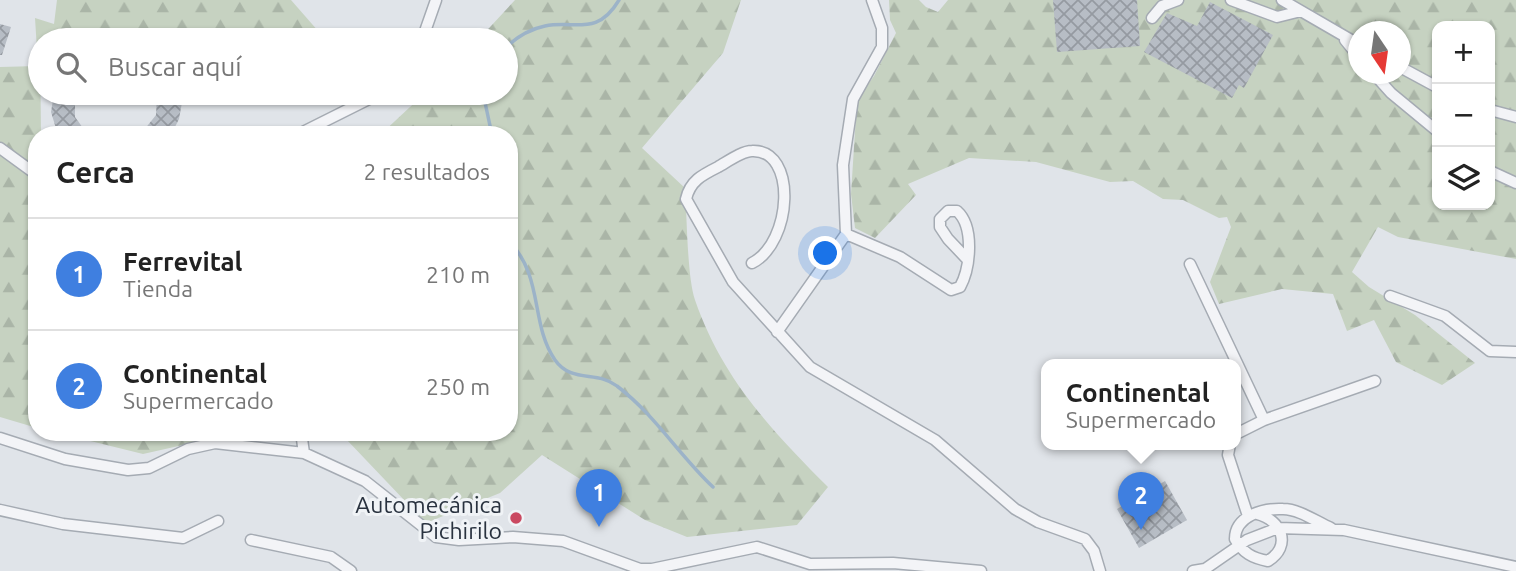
<!DOCTYPE html>
<html lang="es">
<meta charset="utf-8">
<style>
body{margin:0;font-family:Ubuntu,sans-serif;background:#f2f2f2;color:#222}
.controls{position:absolute;right:21px;top:21px;display:grid;overflow:hidden;border-radius:14px;box-shadow:0 2px 5px #0004}
.controls button{width:63px;height:63px;display:grid;place-items:center;padding:0;border:0;border-bottom:2px solid #e0e0e0;background:#fff;color:#222;font:35px sans-serif}
.compass{position:absolute;left:1348px;top:21px;width:63px;height:63px;border-radius:50%;background:#fff;box-shadow:0 2px 5px #0004;rotate:167deg}
.you{position:absolute;left:826px;top:254px;width:24px;height:24px;margin:-18px;border:5px solid #fff;border-radius:50%;background:#1a73e8;box-shadow:0 0 0 10px #1a73e833}
.badge{display:grid;place-items:center;width:46px;height:46px;border-radius:50%;background:#ca4961;color:#fff;font-size:23px;font-weight:700}
.pin{position:absolute;translate:-50% -58px;filter:drop-shadow(0 2px 4px #0008)}
.pin::after{content:'';position:absolute;top:37px;width:24px;height:21px;background:inherit;clip-path:polygon(0 0,100% 0,50% 100%)}
.popup{position:absolute;left:1041px;top:359px;width:200px;height:91px;box-sizing:border-box;display:grid;place-content:center;border-radius:14px;background:#fff;filter:drop-shadow(0 2px 5px #0005);font-size:23px;white-space:nowrap;color:#767676}
.popup b{font-size:26px;color:#222}
.popup::after{content:'';position:absolute;left:50%;top:100%;margin-left:-14px;border:14px solid transparent;border-top-color:#fff}
.list{margin:0;padding:0;list-style:none}
h2{display:flex;justify-content:space-between;align-items:center;height:91px;margin:0;padding:0 28px;font-size:30px}
h2 small{font-size:23px;font-weight:400;color:#767676}
.list li{display:grid;grid-template-columns:46px 1fr auto;gap:21px;align-items:center;box-sizing:border-box;height:112px;padding:0 28px;border-top:2px solid #e0e0e0}
.list b{display:block;font-size:26px;white-space:nowrap}
.list p{margin:0;font-size:23px;white-space:nowrap;color:#767676}
.list em{font-size:23px;font-style:normal;color:#767676}
.icon{flex:none;width:38px;height:38px;fill:none;stroke:currentColor;stroke-width:2;stroke-linecap:round;stroke-linejoin:round}
.map{position:relative;flex:none;width:1516px;height:571px;overflow:hidden}
.search{position:absolute;background:#fff;box-shadow:0 2px 5px #0004;left:28px;top:28px;width:490px;height:77px;display:flex;align-items:center;gap:18px;box-sizing:border-box;padding:0 24px;border-radius:38px;color:#767676;font-size:26px}
.panel{position:absolute;background:#fff;box-shadow:0 2px 5px #0004;left:28px;top:126px;width:490px;height:315px;border-radius:28px}
.map>svg:first-child{display:block}
</style>
<div class="map">
<svg width="1516" height="571" viewBox="0 0 1516 571">
<defs>
<pattern id="forest-firs" width="22" height="20" patternUnits="userSpaceOnUse" patternTransform="scale(1.75)"><rect width="22" height="20" fill="#c6d2c1"/><path d="M5 1l3.5 6h-7zM16 11l3.5 6h-7z" fill="#aab5a7"/></pattern>
<pattern id="building-cross-hatch" width="8" height="8" patternUnits="userSpaceOnUse" patternTransform="scale(1.75)"><rect width="8" height="8" fill="#b7bdc5"/><path d="M0 0l8 8M0 8l8-8" fill="none" stroke="#959aa1"/></pattern>
</defs>
<rect width="100%" height="100%" fill="#e0e4e9"/>
<path fill="url(#forest-firs)" fill-rule="evenodd" d="M57 0H291L319 32 311 40H152L108 31 75 40H40L41 135H37V428L0 417V67L38 66 35 18 54 24Z
M515 0H741L723 53 642 148 685 188C687 216 687 276 695 300 722 378 771 430 828 487L797 525 687 537 645 520 542 455 500 493 426 523 346 439 349 432H509V135H380L425 93H506V40H478Z
M889 0H919L926 7 938 12 948 0H1516V259L1398 237 1378 227 1352 272 1369 287 1415 315 1475 363 1442 385 1396 362 1374 320 1347 331 1333 294 1282 289 1219 304 1210 282 1231 227 1227 217 1219 218 1183 200 1163 199 1133 181 1110 182 1036 162 969 158 908 184 916 195 875 238 855 228 851 194 857 100 874 76 896 33 890 20ZM1437 26H1490V205H1437ZM1358 32H1400V74H1358Z
M54 432H241L143 454Z"/>
<g fill="none" stroke-linecap="round" stroke-linejoin="round">
<path stroke="#9cb3c8" stroke-width="3.5" d="M506 47C517 37 530 29 545 26 575 20 597 37 619 0
M483 93 492 135
M509 241C544 277 530 324 555 360 572 384 597 370 617 386 655 415 679 455 713 487"/>
</g>
<path fill="url(#building-cross-hatch)" d="M1053 0H1137L1140 46 1057 52Z
M1210 2 1273 35 1244 88 1239 85 1232 98 1144 52 1167 13 1197 26Z
M0 24 11 27 2 55H0Z
M60 93 75 94V117L88 135H58L51 112 53 100H58Z
M157 93H177L178 96 183 97 179 119 171 135H140L156 115Z
M1165 481 1187 520 1139 548 1117 509Z"/>
<g fill="none" stroke-linecap="round" stroke-linejoin="round">
<g stroke="#a5abb3" stroke-width="13">
<path id="street" d="M1231 0 1277 17 1301 11
M1282 0 1358 44
M1152 18 1162 6 1178 0
M422 40 436 0
M1345 40 1358 56
M1400 67 1437 87
M1374 74 1391 93 1437 131
M1490 110 1516 117
M297 135 381 93
M0 148 37 175
M1490 171 1516 183
M846 234 900 257 951 290 960 287C970 269 975 227 957 211H948L940 219V227L948 239 966 258
M752 263C792 243 798 149 752 151 742 151 727 162 718 167 702 175 690 181 686 199L733 282 810 367 935 440 1015 509 1038 522 1085 539 1094 551 1100 571
M1190 264 1264 420
M1390 296 1445 316 1490 351 1516 352
M777 332 846 234 843 165 853 99 882 47V28L872 0
M301 432 304 453
M1236 434 1264 420 1375 381
M0 438 65 459 128 470 149 468 188 449 215 443 304 453 365 481 436 537 459 540 513 537 563 541 640 569H652L757 547 810 564 893 563 981 571
M1230 444 1228 455 1248 516
M0 510 63 524 183 538 218 521
M1257 514C1282 520 1292 546 1268 561 1252 558 1243 553 1235 539 1235 516 1263 508 1283 509 1299 509 1317 522 1331 528
M251 540 331 557 351 571
M1193 571 1205 569 1247 540 1278 528 1344 530 1516 567"/>
</g>
<use href="#street" stroke="#f3f4f7" stroke-width="10"/>
</g>
<circle fill="#ca4961" stroke="#f0f3f6" stroke-width="2.5" cx="516" cy="518" r="7"/>
<g text-anchor="middle" stroke-width="6" stroke-linejoin="round" paint-order="stroke">
<g font-size="23" fill="#29323f" stroke="#f0f3f6" text-anchor="end">
<text x="502" y="513">Automecánica<tspan x="502" dy="26">Pichirilo</tspan></text>
</g>
</g>
</svg>
<div class="controls">
<button>+</button>
<button>−</button>
<button><svg class="icon" aria-label="layers" viewBox="0 0 24 24"><path d="M12 4l9 5-9 5-9-5zM3 14l9 5 9-5"/></svg></button>
</div>
<svg class="compass" viewBox="-18 -18 36 36"><path d="M0-13l5 13h-10z" fill="#e53935"/><path d="M0 13l5-13h-10z" fill="#767676"/></svg>
<div class="you"></div>
<div class="pin badge" style="left:599px;top:527px;background:#3f7fe0">1</div>
<div class="pin badge" style="left:1141px;top:530px;background:#3f7fe0">2</div>
<div class="popup"><b>Continental</b>Supermercado</div>
<div class="search"><svg class="icon" aria-label="search" viewBox="0 0 24 24"><circle cx="10" cy="10" r="6"/><path d="M15 15l6 6"/></svg>Buscar aquí</div>
<section class="panel">
<h2>Cerca<small>2 resultados</small></h2>
<ul class="list">
<li><span class="badge" style="background:#3f7fe0">1</span><div><b>Ferrevital</b><p>Tienda</p></div><em>210 m</em></li>
<li><span class="badge" style="background:#3f7fe0">2</span><div><b>Continental</b><p>Supermercado</p></div><em>250 m</em></li>
</ul>
</section>
</div>
